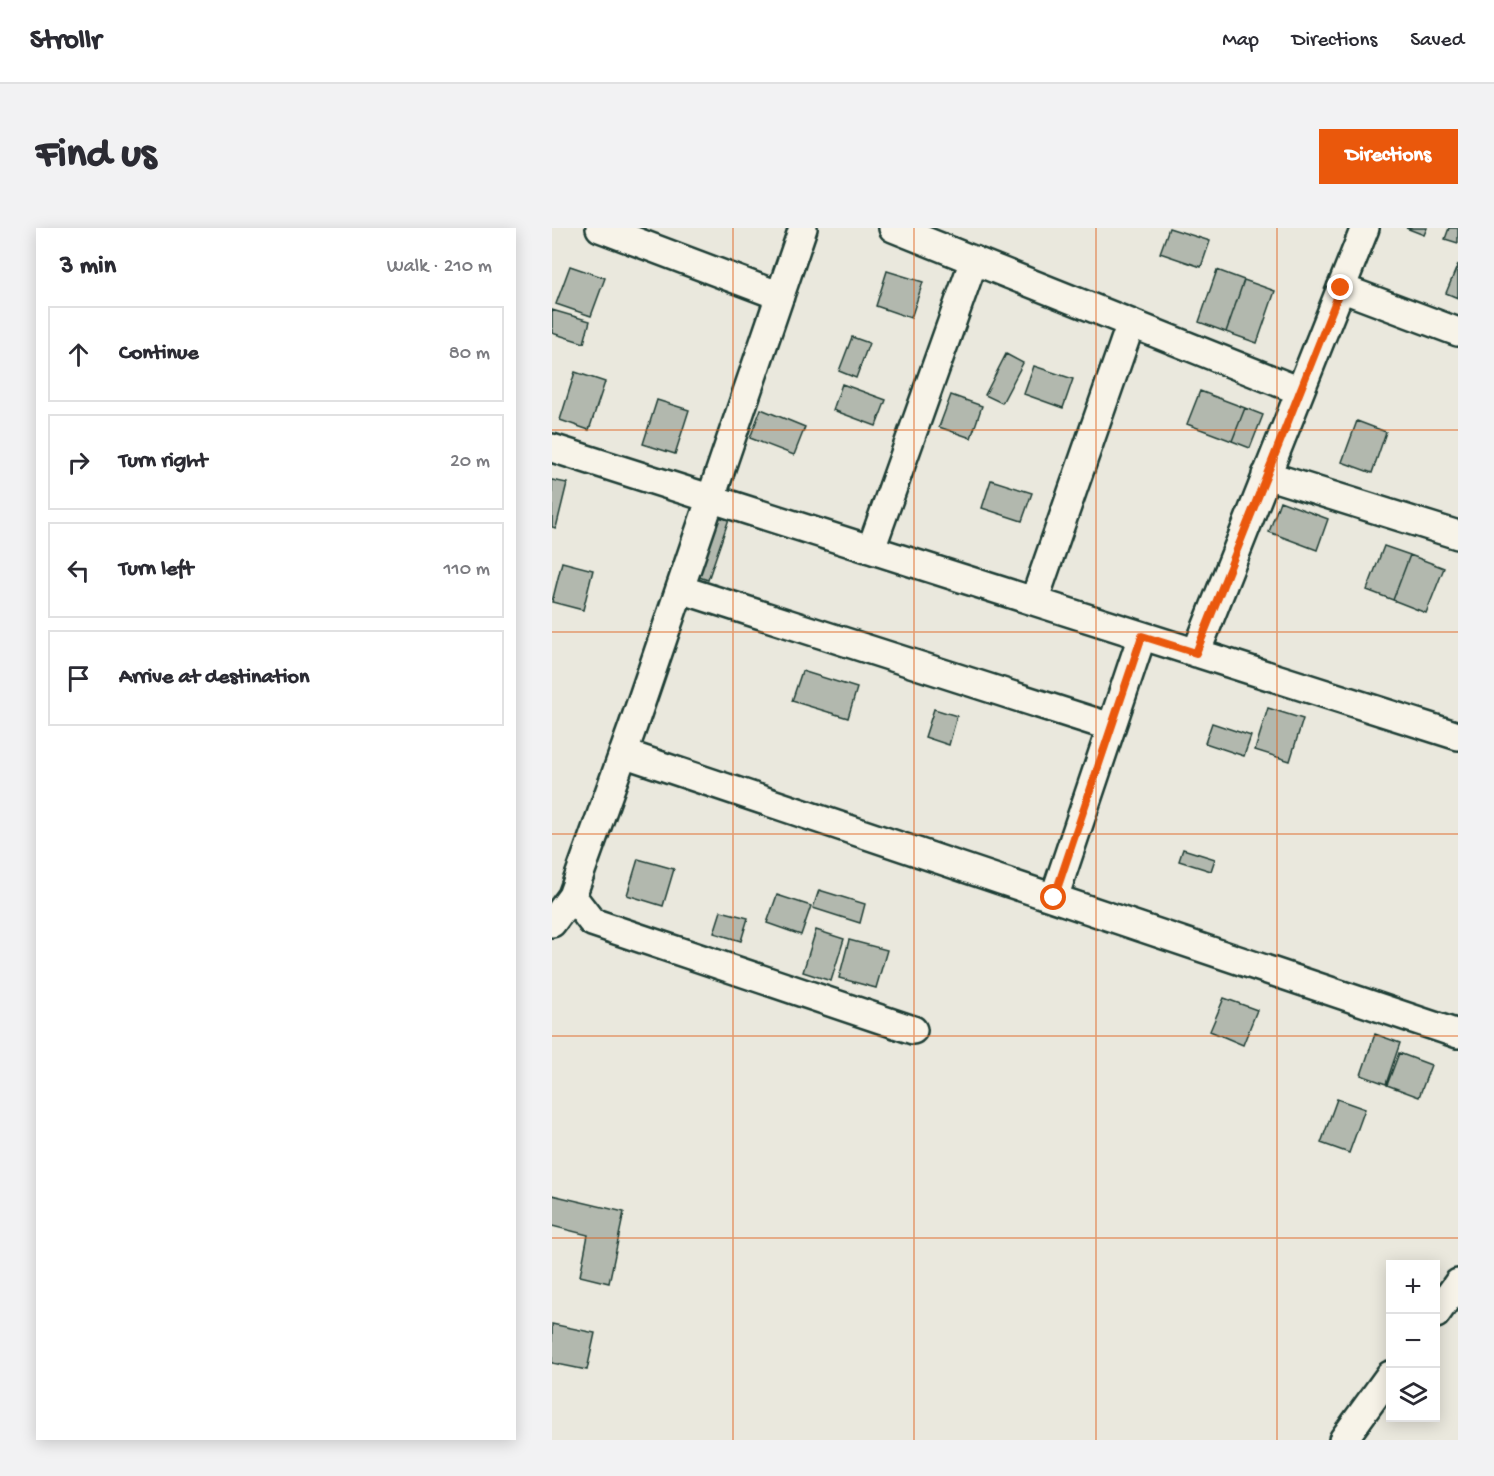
<!DOCTYPE html>
<meta charset="utf-8">
<style>
body{margin:0;font-family:"Gochi Hand",sans-serif;background:#f2f2f3;color:#2b2b33}
.controls{position:absolute;right:18px;bottom:18px;display:grid;overflow:hidden;border-radius:0px;box-shadow:0 3px 15px #0003}
.controls button{width:54px;height:54px;display:grid;place-items:center;padding:0;border:0;border-bottom:2px solid #e1e1e2;background:#fff;color:#2b2b33;font:30px sans-serif}
.stop{position:absolute;width:18px;height:18px;margin:-14px;border:4px solid #ea580c;border-radius:50%;background:#fff}
.stop.end{background:#ea580c;border-color:#fff;box-shadow:0 2px 6px #0008}
.list{margin:0;padding:0;list-style:none}
h2{display:flex;justify-content:space-between;align-items:center;height:78px;margin:0;padding:0 24px;font-size:26px}
h2 small{font-size:20px;font-weight:400;color:#7c7c81}
.list li{display:grid;grid-template-columns:39px 1fr auto;gap:18px;align-items:center;box-sizing:border-box;height:96px;margin:0 12px 12px;padding:0 12px;border:2px solid #e1e1e2;border-radius:0px}
.list b{display:block;font-size:22px;white-space:nowrap}
.list em{font-size:20px;font-style:normal;color:#7c7c81}
.icon{flex:none;width:33px;height:33px;fill:none;stroke:currentColor;stroke-width:2;stroke-linecap:round;stroke-linejoin:round}
.map{position:relative;flex:none;width:906px;height:1212px;overflow:hidden;border-radius:0px}
header{display:flex;align-items:center;gap:36px;box-sizing:border-box;height:84px;padding:0 30px;background:#fff;border-bottom:2px solid #e1e1e2}
header strong{font-size:28px}
nav{display:flex;gap:33px;margin-inline-start:auto;font-size:21px}
.intro{display:flex;align-items:center;justify-content:space-between;box-sizing:border-box;height:144px;padding:0 36px}
h1{margin:0;font-size:42px}
.button{padding:15px 27px;border-radius:0px;background:#ea580c;color:#fff;font-size:21px;font-weight:700}
main{display:flex;gap:36px;padding:0 36px}
aside{flex:1;background:#fff;border-radius:0px;box-shadow:0 3px 15px #0003}
.map>svg:first-child{display:block}
</style>
<header>
<strong>Strollr</strong>
<nav><a>Map</a><a>Directions</a><a>Saved</a></nav>
</header>
<div class="intro"><h1>Find us</h1><a class="button">Directions</a></div>
<main>
<aside>
<h2>3 min<small>Walk · 210 m</small></h2>
<ul class="list">
<li><svg class="icon" aria-label="ahead" viewBox="0 0 24 24"><path d="M12 20V5M6 11l6-6 6 6"/></svg><div><b>Continue</b></div><em>80 m</em></li>
<li><svg class="icon" aria-label="right" viewBox="0 0 24 24"><path d="M7 20v-9h11M14 6l5 5-5 5"/></svg><div><b>Turn right</b></div><em>20 m</em></li>
<li><svg class="icon" aria-label="left" viewBox="0 0 24 24"><path d="M17 20v-9H6M10 6l-5 5 5 5"/></svg><div><b>Turn left</b></div><em>110 m</em></li>
<li><svg class="icon" aria-label="arrive" viewBox="0 0 24 24"><path d="M6 21V4h12l-3 4 3 4H6"/></svg><div><b>Arrive at destination</b></div></li>
</ul>
</aside>
<div class="map">
<svg width="906" height="1212" viewBox="0 0 906 1212">
<rect width="100%" height="100%" fill="#eae8dd"/>
<filter id="ink" filterUnits="userSpaceOnUse"><feTurbulence type="fractalNoise" baseFrequency=".0167" numOctaves="2"/><feDisplacementMap in="SourceGraphic" scale="12" xChannelSelector="R" yChannelSelector="G"/><feConvolveMatrix kernelMatrix="1 2 1 2 8 2 1 2 1" color-interpolation-filters="sRGB"/></filter>
<g filter="url(#ink)">
<path fill="#b2b8ae" stroke="#1f3d34" stroke-width="1.5" d="M617 0 658 13 649 39 608 25Z
M854 0H875L872 7Z
M897 0H906V15L893 11Z
M906 36V70L894 65Z
M18 38 53 50 39 88 4 76Z
M665 42 692 52 674 104 647 94Z
M335 43 371 54 359 90 324 78Z
M692 52 723 63 705 115 674 104Z
M0 82 38 93 32 115 0 105Z
M300 109 317 115 304 150 287 143Z
M454 126 471 135 450 175 433 167Z
M482 138 521 151 511 180 472 166Z
M23 144 53 154 37 202 8 192Z
M290 156 334 172 324 198 281 182Z
M648 163 693 180 680 213 635 196Z
M399 167 430 178 419 210 387 199Z
M105 172 137 182 123 226 91 216Z
M693 180 711 187 698 220 680 213Z
M209 181 253 199 242 227 198 210Z
M805 193 834 204 820 245 790 234Z
M0 252 15 255 4 300 0 299Z
M439 252 480 265 470 293 430 280Z
M728 273 776 291 765 322 717 304Z
M167 281 179 285 156 352 144 348Z
M832 318 858 327 841 372 815 362Z
M858 327 892 340 874 385 841 372Z
M10 334 41 342 31 382 0 374Z
M250 443 305 460 296 490 240 473Z
M716 480 751 491 738 533 703 522Z
M382 481 405 488 397 517 373 509Z
M660 495 699 508 692 528 653 515Z
M631 621 663 631 659 643 627 633Z
M86 631 122 641 111 678 75 667Z
M267 662 313 676 308 695 261 680Z
M225 667 259 678 249 707 215 695Z
M169 683 196 690 189 713 162 705Z
M264 702 292 711 279 753 251 744Z
M297 712 335 722 324 760 287 750Z
M672 770 705 782 691 817 658 803Z
M823 806 848 815 834 856 809 847Z
M847 825 879 837 867 869 835 857Z
M785 871 813 881 797 925 769 915Z
M0 967 72 984 57 1055 28 1048 36 1007 0 998Z
M0 1096 43 1105 35 1142 0 1135Z"/>
<g fill="none" stroke-linecap="round" stroke-linejoin="round">
<g stroke="#1f3d34" stroke-width="32">
<path id="minor" d="M48 0 228 68
M341 0 748 163
M789 60 906 104
M0 220 906 508
M714 247 906 307
M319 321 422 32
M128 361 559 499
M482 373 579 95
M644 425 813 0
M71 525 906 806
M20 668 40 694 361 802
M502 670 590 408
M0 695 20 668 81 498 251 0
M884 1086 906 1055
M791 1212 838 1147"/>
</g>
<use href="#minor" stroke="#f7f3e8" stroke-width="27"/>
</g>
</g>
<g fill="none" stroke-linecap="round" stroke-linejoin="round" filter="url(#ink)">
<path stroke="#ea580c" stroke-width="8" d="M502 670 590 408 644 425 789 60"/>
</g>
<path fill="none" stroke="#de580e" stroke-width="1.5" stroke-opacity="0.55" d="M181 0V1212M362 0V1212M544 0V1212M725 0V1212M0 202H906M0 404H906M0 606H906M0 808H906M0 1010H906"/>
</svg>
<div class="controls">
<button>+</button>
<button>−</button>
<button><svg class="icon" aria-label="layers" viewBox="0 0 24 24"><path d="M12 4l9 5-9 5-9-5zM3 14l9 5 9-5"/></svg></button>
</div>
<div class="stop" style="left:502px;top:670px"></div>
<div class="stop end" style="left:789px;top:60px"></div>
</div>
</main>
